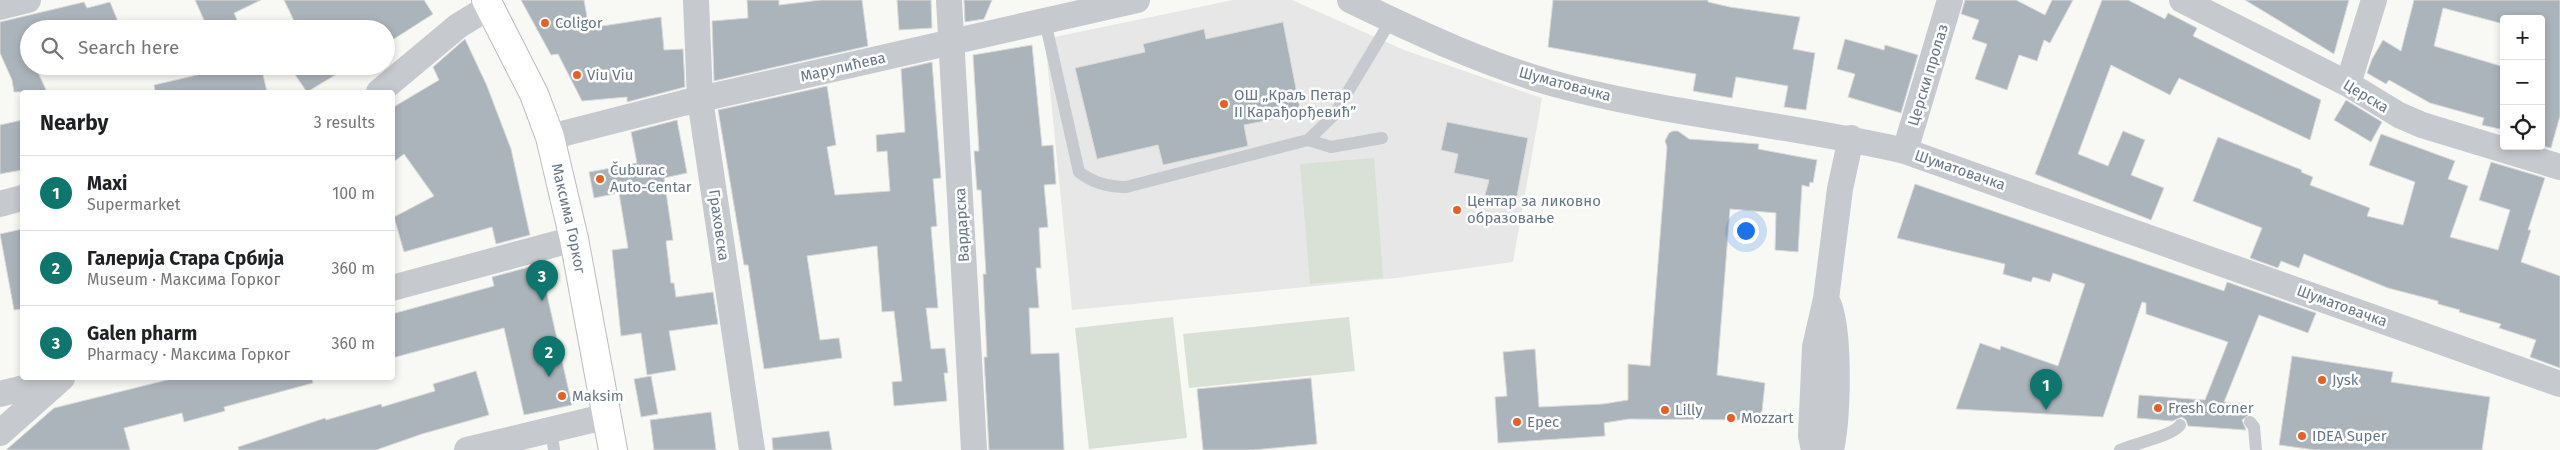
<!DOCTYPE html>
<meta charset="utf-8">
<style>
body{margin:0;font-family:"Fira Sans",sans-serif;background:#f6f6f6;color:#202124}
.controls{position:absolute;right:15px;top:15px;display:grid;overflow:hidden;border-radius:5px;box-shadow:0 2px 8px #0003}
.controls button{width:45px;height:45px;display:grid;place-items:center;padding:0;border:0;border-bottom:1px solid #e0e0e0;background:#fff;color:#202124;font:25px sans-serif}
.you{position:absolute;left:1745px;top:230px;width:18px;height:18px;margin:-12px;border:4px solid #fff;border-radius:50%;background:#1a73e8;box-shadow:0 0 0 8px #1a73e833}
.badge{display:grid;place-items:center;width:32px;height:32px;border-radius:50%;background:#0f766e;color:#fff;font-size:16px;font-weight:700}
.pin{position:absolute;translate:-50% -41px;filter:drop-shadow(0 1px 2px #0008)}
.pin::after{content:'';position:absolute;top:26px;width:18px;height:15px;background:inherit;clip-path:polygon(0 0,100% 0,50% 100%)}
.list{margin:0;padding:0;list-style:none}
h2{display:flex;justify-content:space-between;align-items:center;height:65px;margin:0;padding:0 20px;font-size:21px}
h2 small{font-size:16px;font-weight:400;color:#757577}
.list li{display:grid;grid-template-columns:32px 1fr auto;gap:15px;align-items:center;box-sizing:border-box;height:75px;padding:0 20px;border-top:1px solid #e0e0e0}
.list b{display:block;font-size:19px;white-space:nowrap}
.list p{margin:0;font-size:16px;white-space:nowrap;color:#757577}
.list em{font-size:16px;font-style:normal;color:#757577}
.icon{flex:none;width:28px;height:28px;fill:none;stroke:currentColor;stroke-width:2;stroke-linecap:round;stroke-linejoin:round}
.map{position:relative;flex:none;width:2560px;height:450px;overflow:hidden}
.search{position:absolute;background:#fff;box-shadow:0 2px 8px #0003;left:20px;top:20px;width:375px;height:55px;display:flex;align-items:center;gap:12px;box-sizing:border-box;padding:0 18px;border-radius:28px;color:#757577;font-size:19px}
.panel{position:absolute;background:#fff;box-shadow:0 2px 8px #0003;left:20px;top:90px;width:375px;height:290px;border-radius:5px}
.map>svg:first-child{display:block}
</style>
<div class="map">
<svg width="2560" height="450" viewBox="0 0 2560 450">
<rect width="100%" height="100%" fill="#f8f8f5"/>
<path fill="#e6e7e6" d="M1233 0H1292L1404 50 1542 98 1513 262 1396 278 1072 310 1045 39Z"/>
<path fill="#d9e0d6" d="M1374 158 1383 278 1310 284 1300 164Z
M1173 317 1187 438 1089 449 1075 328Z
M1349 317 1355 371 1189 388 1183 334Z"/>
<path fill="#acb4bb" stroke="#dadad8" d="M195 0H261L234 13 241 29H208Z
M284 0H424L433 14 386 44V29H298Z
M521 0H584L589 28 661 17 664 50 683 49 685 87 627 102V97L582 101 558 54 551 55Z
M747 0H779V5L821 0H862L868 46 714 81 712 21 748 18Z
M897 0H931L932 28 899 30Z
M964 0H992L984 19 965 22Z
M1553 0H1708V2L1730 7 1800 17 1793 49 1815 53 1806 110 1784 107 1788 86 1736 77 1732 98 1693 91 1696 74 1548 47Z
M1965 0H2016L2045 15 2052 0H2073L2050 43 2044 40 2037 61 2019 55 2007 90 1975 79 1987 44 1972 39 1979 20 1961 14Z
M2102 0H2128L2165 19 2168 13 2197 28 2193 36 2321 100 2310 140 2179 78 2170 95 2111 65 2078 154 2108 166 2123 131 2145 140 2131 175 2164 188 2151 220 2035 174Z
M2245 0H2349L2334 54Z
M2414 0H2560V116L2551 148 2541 146V19H2504V24L2443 8 2434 46 2504 67V130L2482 125 2484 118 2430 103 2389 80 2386 84 2367 73 2372 59 2383 40 2401 51Z
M84 2 87 8 110 2 121 29H29V66H35L47 92H14L12 80 0 53V22Z
M1283 22 1301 114 1244 125 1248 146 1163 165 1158 145 1097 159 1075 68 1145 52 1143 44 1204 29 1206 39Z
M465 39 487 86 511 149 530 235 496 244 492 227 404 252 394 217 434 196 404 154 392 163V108L439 80 433 67Z
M1845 39 1884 50 1885 45 1918 55 1901 113 1848 97 1855 74 1837 69Z
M1032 45 1042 146 1053 145 1056 184 1044 185 1048 227 1039 228 1041 268H1036L1039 308H1029L1031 354 1059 353 1064 450H989L984 357H987L983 274H986L981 190H977L974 151H979L973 55Z
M932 62 941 178 933 179 937 226 931 227 938 308H926L931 349 945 348 948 373H944L947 401 894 406 892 382 902 381 894 311 882 312 877 246 807 256 820 340 839 338 842 358 764 369 748 265H744L718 110 827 86 836 145 827 147 835 195 890 191 887 151 877 152 876 135 905 132 901 69Z
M222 66H261L267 92H155L154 85 223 69Z
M289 66H350L307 92Z
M2346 100 2382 122 2371 142 2334 120Z
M22 120V170L0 174V125Z
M677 120 687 173 664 178 673 240 666 241 671 283H674L676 297 713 292 718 324 669 331 676 370 647 375 641 333 621 336 612 250 628 248 619 193 594 198 589 172 637 163 631 132Z
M1447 122 1528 138 1516 201 1485 195 1489 180 1454 173 1458 154 1441 150Z
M1673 131H1678L1689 139 1759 144 1758 149 1817 160 1813 183 1810 182 1809 187 1802 185 1798 252 1775 250 1776 213 1730 209 1717 375 1765 383 1762 411 1758 416 1750 420 1629 419 1604 423 1605 436 1498 443 1495 397 1507 396 1503 352 1535 349 1539 407 1603 404 1628 400V364L1650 366 1667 147 1665 141 1669 133Z
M2381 134 2455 161 2448 179 2468 186 2450 237 2498 250 2510 210 2479 200 2491 162 2545 178 2528 230H2531L2521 262 2560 276V368L2530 357 2536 340 2499 328 2501 324 2459 312 2460 310 2438 304V301L2388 288 2304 254 2299 268 2281 261 2278 268 2250 258 2262 228 2193 201 2218 137 2302 170 2301 172 2313 177 2310 185 2370 208 2367 216 2403 225 2415 182 2369 165Z
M1915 184 2224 291 2227 282 2316 313 2308 333 2259 315 2224 402 2251 404 2250 414 2242 420 2246 430 2188 426 2186 420 2182 417 2172 421 2137 418 2139 395 2205 400 2228 342 2146 314V303L2142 302 2103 417 1956 409 1980 343 2000 350 2001 346 2058 366 2085 284 2053 273 2050 282 2033 277 2031 282 2003 274 2005 264 1897 238Z
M22 229V309L14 310 0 234Z
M540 264 572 405 524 415 504 328 392 358V314L494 286 492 277Z
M2292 356 2393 372 2391 382 2490 397 2482 450H2315L2279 445Z
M476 371 489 415 422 434 376 450H239L238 447 325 418 326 420 381 404 382 407 435 391 433 384Z
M651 376 658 414 641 417 634 379Z
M175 378H312L313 383 224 407 225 411 184 422 182 413 124 428 130 450H6L54 408Z
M1311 378 1317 444 1253 450H1203L1197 389Z
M711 412 716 450H654L650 420Z
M829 431 832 450H773L772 438Z"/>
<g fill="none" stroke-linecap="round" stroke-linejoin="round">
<g stroke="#b8bdc2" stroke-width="30">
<g id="secondary">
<path id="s1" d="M486 0 534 94 550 137 574 239 613 450"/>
</g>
</g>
<path stroke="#c6c9cd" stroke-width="12" d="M1045 21 1079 172C1093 183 1108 187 1126 187L1308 140 1334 115 1391 20
M1308 140 1331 147 1382 138
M2250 422 2254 427 2256 450
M551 428 554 450
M2120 450C2135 443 2173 436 2180 425"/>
<path stroke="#c6c9cd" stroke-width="26" d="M696 0 700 99 752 450
M949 0 974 450
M1350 0C1420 34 1495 69 1570 88 1680 116 1794 125 1905 151L2560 384
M2182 0 2348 84 2399 115 2422 125 2560 167
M0 7 28 0
M2348 84 2374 0
M379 92 458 26 489 7
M550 137 683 103 1137 0
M1905 151 1950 0
M0 204 22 198
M392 288 574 239
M1829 305C1840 336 1838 417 1831 450
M0 394 56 380
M0 433 62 378
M467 450 608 416
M1814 450 1811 436 1815 347 1826 299 1840 189 1851 138"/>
<use href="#secondary" stroke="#fff" stroke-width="28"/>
</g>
<g fill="#e75f26" stroke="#fff" stroke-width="2">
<circle cx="545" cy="23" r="5"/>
<circle cx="577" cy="75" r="5"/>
<circle cx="1224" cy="104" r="5"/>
<circle cx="600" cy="179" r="5"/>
<circle cx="1457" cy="210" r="5"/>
<circle cx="2322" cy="380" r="5"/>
<circle cx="562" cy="396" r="5"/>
<circle cx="2158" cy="408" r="5"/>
<circle cx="1665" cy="410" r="5"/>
<circle cx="1731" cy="418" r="5"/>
<circle cx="1517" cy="422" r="5"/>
<circle cx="2302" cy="436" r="5"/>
</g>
<g text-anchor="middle" stroke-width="5" stroke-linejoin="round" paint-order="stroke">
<g font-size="15" fill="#667687" stroke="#fff" text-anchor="start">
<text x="555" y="28">Coligor</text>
<text x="587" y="80">Viu Viu</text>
<text x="1234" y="100">ОШ „Краљ Петар<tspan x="1234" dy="17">II Карађорђевић”</tspan></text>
<text x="610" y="175">Čuburac<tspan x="610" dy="17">Auto-Centar</tspan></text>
<text x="1467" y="206">Центар за ликовно<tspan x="1467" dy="17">образовање</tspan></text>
<text x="2332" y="385">Jysk</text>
<text x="572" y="401">Maksim</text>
<text x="2168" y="413">Fresh Corner</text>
<text x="1675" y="415">Lilly</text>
<text x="1741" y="423">Mozzart</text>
<text x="1527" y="427">Ерес</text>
<text x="2312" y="441">IDEA Super</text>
</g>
<g font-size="15" fill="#667687" stroke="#fff">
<text transform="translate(843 67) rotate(-13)" y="5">Марулићева</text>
<text transform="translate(1928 75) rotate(-73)" y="5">Церски пролаз</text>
<text transform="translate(1565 84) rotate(15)" y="5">Шуматовачка</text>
<text transform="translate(2366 96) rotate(31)" y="5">Церска</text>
<text transform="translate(1960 170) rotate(19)" y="5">Шуматовачка</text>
<text dy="5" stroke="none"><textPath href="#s1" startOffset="235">Максима Горког</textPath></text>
<text transform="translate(719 225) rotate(82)" y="5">Граховска</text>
<text transform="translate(962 225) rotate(-93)" y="5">Вардарска</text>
<text transform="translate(2342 306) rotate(20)" y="5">Шуматовачка</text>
</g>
</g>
</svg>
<div class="controls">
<button>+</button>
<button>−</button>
<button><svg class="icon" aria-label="locate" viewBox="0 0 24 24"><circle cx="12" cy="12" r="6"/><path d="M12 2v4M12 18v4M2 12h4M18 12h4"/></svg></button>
</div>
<div class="you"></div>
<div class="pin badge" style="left:2046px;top:410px">1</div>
<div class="pin badge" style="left:549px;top:377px">2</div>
<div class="pin badge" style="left:542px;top:301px">3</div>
<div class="search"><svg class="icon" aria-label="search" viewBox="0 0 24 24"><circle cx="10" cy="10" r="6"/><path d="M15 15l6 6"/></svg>Search here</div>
<section class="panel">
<h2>Nearby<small>3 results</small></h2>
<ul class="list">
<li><span class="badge">1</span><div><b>Maxi</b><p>Supermarket</p></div><em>100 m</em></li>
<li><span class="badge">2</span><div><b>Галерија Стара Србија</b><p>Museum · Максима Горког</p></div><em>360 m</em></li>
<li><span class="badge">3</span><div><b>Galen pharm</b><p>Pharmacy · Максима Горког</p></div><em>360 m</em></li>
</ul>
</section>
</div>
